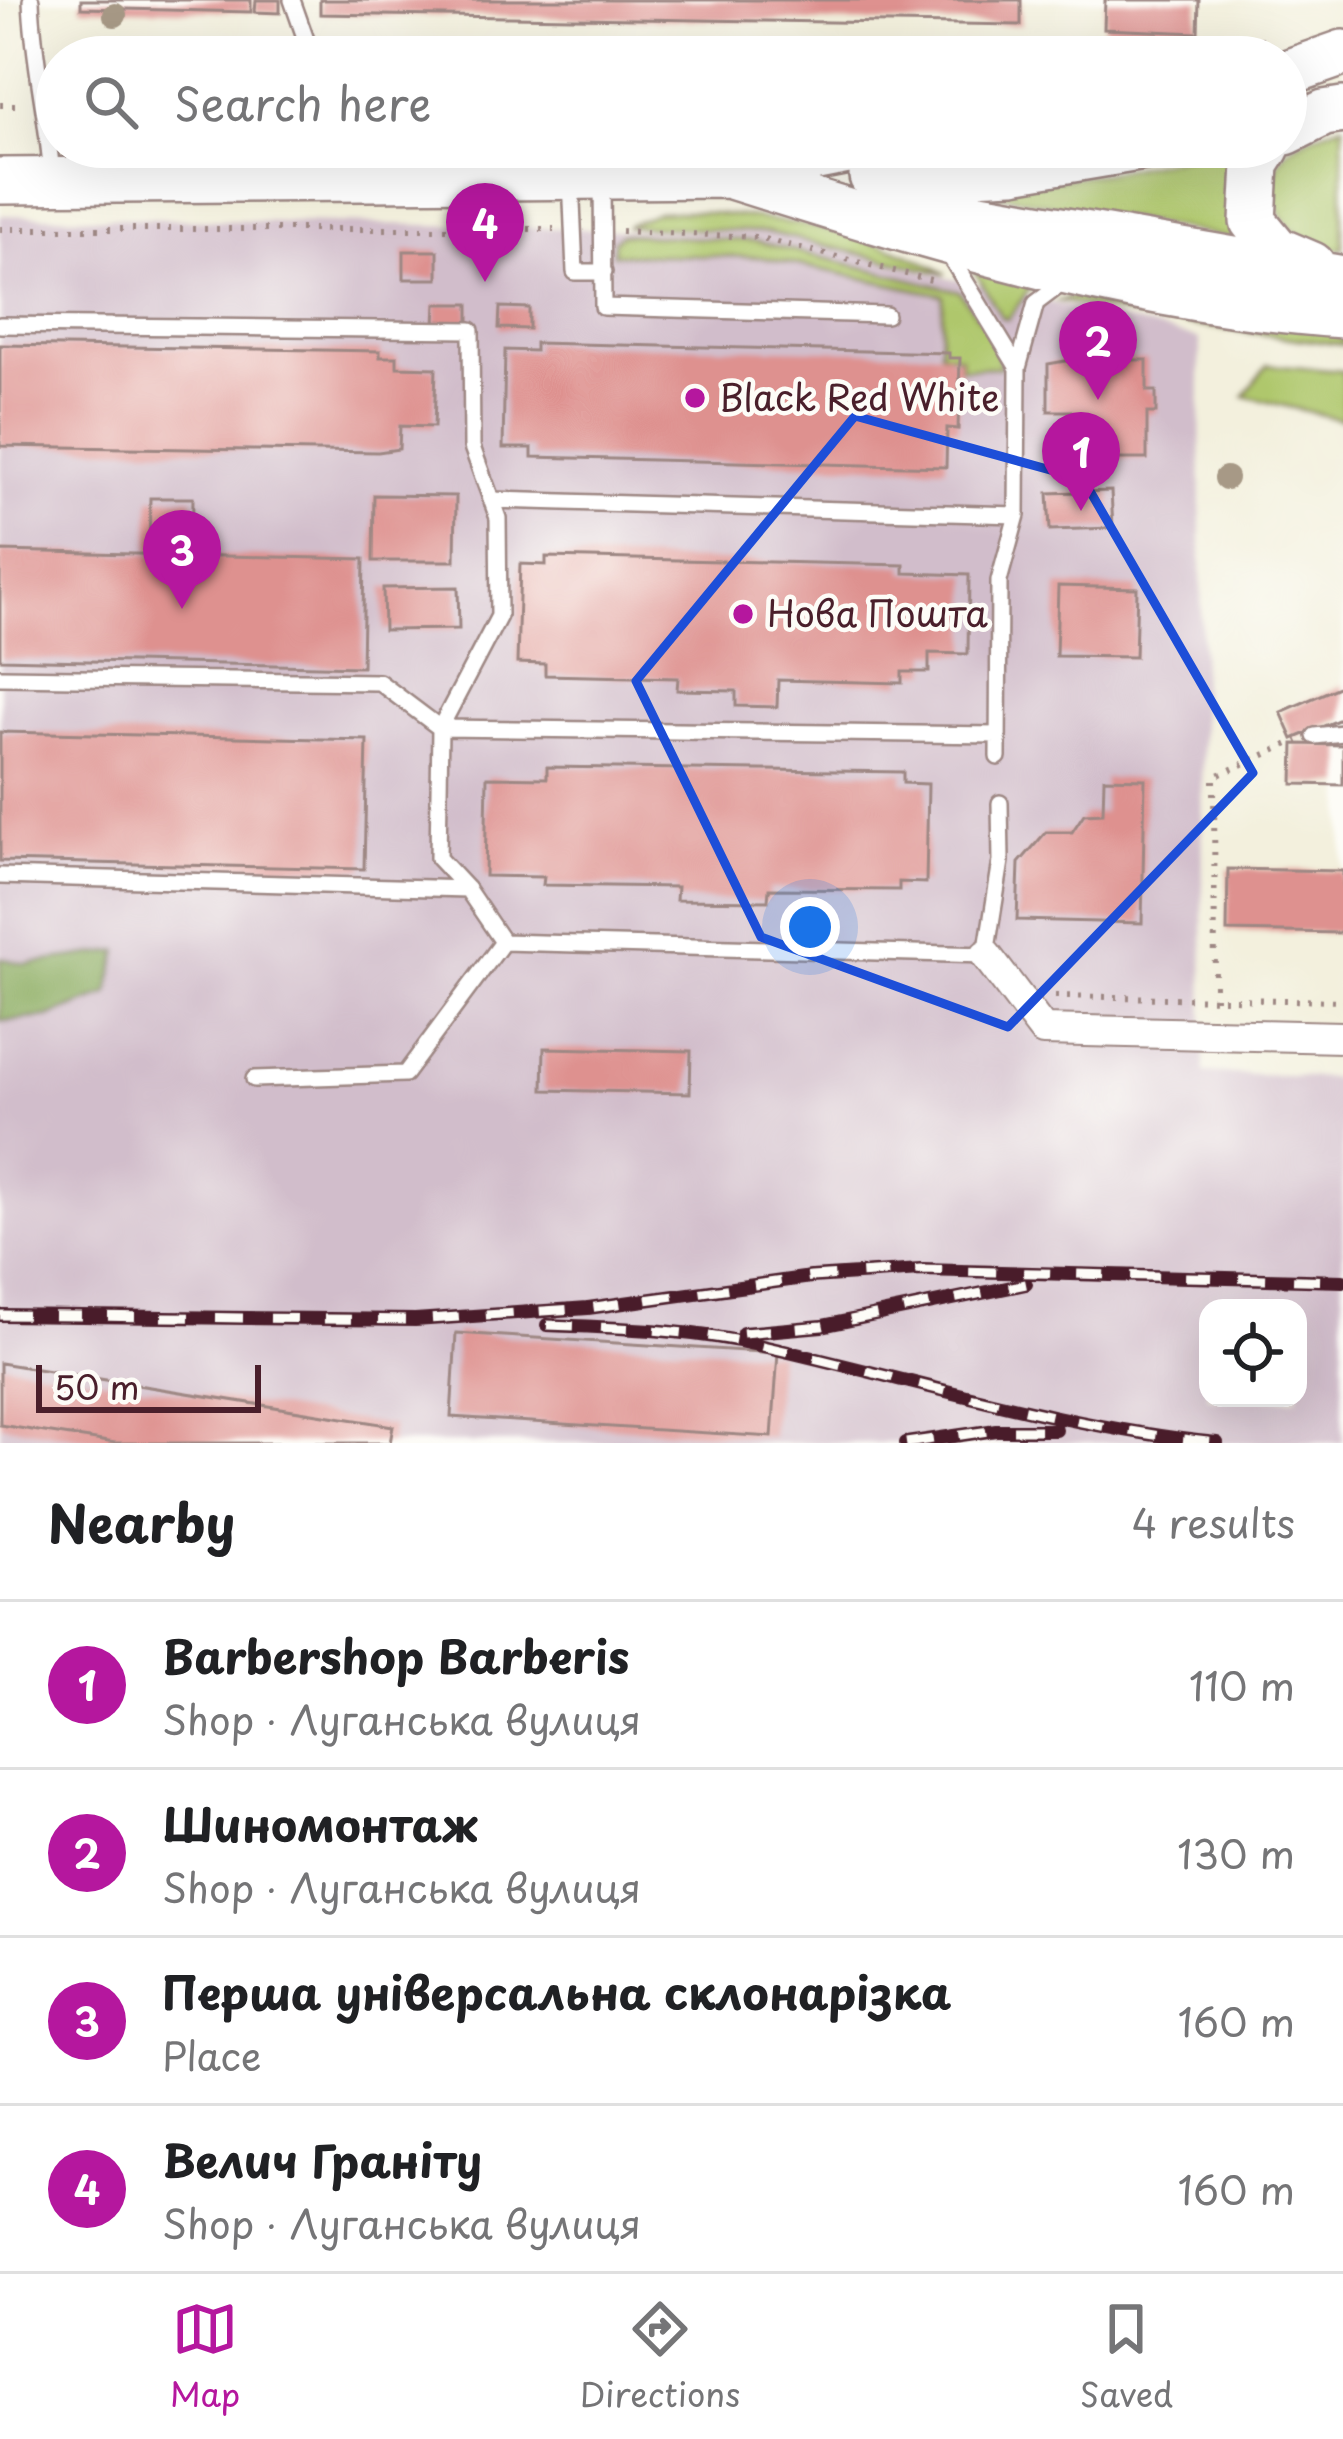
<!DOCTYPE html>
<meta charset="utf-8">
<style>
body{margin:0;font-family:"Playpen Sans",sans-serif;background:#f6f6f6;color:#202124}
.controls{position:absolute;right:36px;bottom:36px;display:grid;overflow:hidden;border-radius:24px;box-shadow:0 12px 48px #0002}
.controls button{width:108px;height:108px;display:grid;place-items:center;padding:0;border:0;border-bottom:3px solid #e0e0e0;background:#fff;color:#202124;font:60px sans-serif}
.scale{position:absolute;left:36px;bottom:30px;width:225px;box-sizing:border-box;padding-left:12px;border:6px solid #4a1f2b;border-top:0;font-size:33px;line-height:42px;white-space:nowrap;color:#4a1f2b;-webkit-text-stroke:9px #fdfcf7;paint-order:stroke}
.you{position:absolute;left:810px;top:927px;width:42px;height:42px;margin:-30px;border:9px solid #fff;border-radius:50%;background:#1a73e8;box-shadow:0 0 0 18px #1a73e833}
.badge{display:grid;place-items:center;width:78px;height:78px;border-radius:50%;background:#b5179e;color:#fff;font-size:39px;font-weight:700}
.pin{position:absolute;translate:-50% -99px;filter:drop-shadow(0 3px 6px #0008)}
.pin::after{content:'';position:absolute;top:63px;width:42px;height:36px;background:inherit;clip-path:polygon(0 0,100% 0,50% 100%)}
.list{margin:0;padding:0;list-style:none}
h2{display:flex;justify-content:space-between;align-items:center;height:156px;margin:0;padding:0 48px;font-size:51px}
h2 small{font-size:39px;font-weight:400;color:#757577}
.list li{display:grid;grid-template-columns:78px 1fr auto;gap:36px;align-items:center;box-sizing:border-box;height:168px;padding:0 48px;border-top:3px solid #e0e0e0}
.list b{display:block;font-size:45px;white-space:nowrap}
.list p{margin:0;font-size:39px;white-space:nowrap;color:#757577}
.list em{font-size:39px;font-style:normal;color:#757577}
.icon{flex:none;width:66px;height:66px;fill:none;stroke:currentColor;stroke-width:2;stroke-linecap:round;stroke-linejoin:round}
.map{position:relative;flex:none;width:1343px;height:1443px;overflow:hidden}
.search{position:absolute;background:#fff;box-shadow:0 12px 48px #0002;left:36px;right:36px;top:36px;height:132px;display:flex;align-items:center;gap:30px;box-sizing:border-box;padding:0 42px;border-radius:66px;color:#757577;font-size:45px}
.sheet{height:828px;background:#fff}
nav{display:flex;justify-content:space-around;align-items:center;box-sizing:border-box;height:168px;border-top:3px solid #e0e0e0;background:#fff;font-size:33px;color:#757577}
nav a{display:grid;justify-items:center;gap:6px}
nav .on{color:#b5179e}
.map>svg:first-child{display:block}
</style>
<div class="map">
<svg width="1343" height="1443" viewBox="0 0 1343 1443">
<rect width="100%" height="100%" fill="#fdfcf7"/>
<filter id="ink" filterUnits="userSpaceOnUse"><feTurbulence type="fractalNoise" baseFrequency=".00833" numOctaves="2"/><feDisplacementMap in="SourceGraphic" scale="24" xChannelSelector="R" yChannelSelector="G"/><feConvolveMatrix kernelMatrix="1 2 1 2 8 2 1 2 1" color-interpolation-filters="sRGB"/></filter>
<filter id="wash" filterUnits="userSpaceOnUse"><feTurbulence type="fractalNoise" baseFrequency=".004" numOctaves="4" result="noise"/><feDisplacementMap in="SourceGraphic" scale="48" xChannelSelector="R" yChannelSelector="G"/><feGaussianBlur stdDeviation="2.7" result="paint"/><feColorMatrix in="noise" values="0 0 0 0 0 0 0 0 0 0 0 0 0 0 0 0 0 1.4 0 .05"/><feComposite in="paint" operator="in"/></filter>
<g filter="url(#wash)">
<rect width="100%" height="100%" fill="#f3f0dd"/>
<path fill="#d1bdcb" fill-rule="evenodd" d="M0 215 767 233 1200 339 1204 1073 1343 1078V1443H0ZM1208 1308H1298V1398H1208Z"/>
<path fill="#afc76c" stroke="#7c734c" stroke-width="3" d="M1343 124V249C1295 254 1252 195 1285 153 1296 139 1326 131 1343 124Z
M1233 147 1229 193 1235 239 974 190 1104 173Z
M690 211C773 218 875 230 946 274L767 232 626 226 657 212Z
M621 234 755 241 959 291 988 330 1001 367 961 368V357L940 351 943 295 760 257 613 254 614 240Z
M974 270 1034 283 1008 319 1002 318Z
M1084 293 1343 331V345L1148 319 1059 301Z
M1267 365 1343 371V420L1244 396Z"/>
<path fill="#8bac60" stroke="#6a6646" stroke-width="3" d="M119 951 108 994 48 1017 0 1021V958L25 964Z"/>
<g id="blocks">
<path fill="#de918f" d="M81 0H251V12L81 8Z
M256 0H280V13L255 12Z
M320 0H1021V25L320 14Z
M1105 0H1199L1198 33 1104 29Z
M404 251H438V279H404Z
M436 304H469V326L435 325Z
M500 307 529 308V329L499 328Z
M535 343 949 353V358H960L958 429 947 428 946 467 532 457V448H503L505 350 535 351Z
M0 345 380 351V357H397V367L436 368 434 427 400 426 399 449 378 452 0 446Z
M1071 360H1147V391H1156V413H1147V459H1070L1071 411H1048V364Z
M1111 491 1113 528 1050 530 1048 493Z
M374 495 456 496 455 561H373Z
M150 498H193L192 553 149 552Z
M0 551 364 559 362 667 0 659Z
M546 557 904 565V573L969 575 968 654 929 653V672H902V683L778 680 777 707 736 706V691L677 690 678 678 545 675V664L517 663 520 564 546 565Z
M1058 586 1137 588 1135 657 1056 656Z
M458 587 459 629 384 630 383 588Z
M1343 685V718L1293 739 1281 712Z
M0 732 367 740 364 869 0 861Z
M1294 744 1343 745V785L1293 784Z
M547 767 903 772V783L928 784 926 883 899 882V890L769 889 768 901 676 900 677 887 543 885 544 877 485 876 487 777 547 778Z
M1104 778 1145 779 1142 923 1017 920 1019 863 1046 832H1072L1084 814 1103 813Z
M1228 869 1343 871V933L1227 931Z
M544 1048 691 1051 690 1093 543 1090Z
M456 1333 778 1353 772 1437 451 1417Z
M0 1363 393 1426 390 1443H115L0 1425Z"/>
</g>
</g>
<g filter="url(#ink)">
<use href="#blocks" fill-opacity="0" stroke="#9e8884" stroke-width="3"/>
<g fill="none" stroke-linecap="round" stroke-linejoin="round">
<g stroke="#9e8884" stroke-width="20">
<path id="lane" d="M31 0C33 61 48 117 52 178
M292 0 312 57
M571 178 575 272H604
M602 180 603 307 886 315
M948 253 1018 368
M0 325 471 330 472 447 498 518 499 616 440 728 438 858 467 889 503 942
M492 500 1017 515
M0 677 379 682 440 728 998 735
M1315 736 1343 733
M998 757 999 581 1017 515 1018 368 1036 303 1068 279
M0 876 467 889
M254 1079 405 1074 503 942 986 955 1001 861 1000 803"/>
</g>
<g stroke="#9e8884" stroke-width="34">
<path id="street" d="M986 955 1043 1030 1343 1037"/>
</g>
<g stroke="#9e8884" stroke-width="50">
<path id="secondary" d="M1286 73 1343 53
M1286 132 1324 113 1343 110
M1267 147 1256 164 1253 221 1277 250 1312 265
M728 175C929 238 1131 301 1343 315
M872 176 1013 169 1144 147
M0 181 725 175 869 147
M876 198 1343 279"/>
</g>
<path stroke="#9e8884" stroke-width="6" stroke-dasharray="3 9" stroke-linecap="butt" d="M1203 57 1270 37
M0 105H19
M0 229H554
M621 231 756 237 939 282
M1055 996 1343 1001
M1215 999 1214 777 1298 740"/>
<use href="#lane" stroke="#fff" stroke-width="15"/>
<use href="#street" stroke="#fff" stroke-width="30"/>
<use href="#secondary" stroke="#fff" stroke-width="45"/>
<g stroke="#4a1f2b" stroke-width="14">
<path id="rail" d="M0 1315 415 1320 588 1308 811 1277 921 1270 1343 1281
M547 1325C617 1328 689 1329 758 1345 911 1379 1059 1427 1217 1443
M743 1333 822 1326 1026 1284
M906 1443 996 1430H1056"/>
</g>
<use href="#rail" stroke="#fdfcf7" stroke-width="9" stroke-dasharray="27" stroke-linecap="butt"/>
</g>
<g fill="#a79986">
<circle cx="115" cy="15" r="12"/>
<circle cx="1226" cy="478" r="12"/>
</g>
</g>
<path fill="none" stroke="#1d4ed8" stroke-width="9" stroke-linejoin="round" d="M855 416 1083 479 1253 773 1008 1027 761 937 636 681Z"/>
<g fill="#b5179e" stroke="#fdfcf7" stroke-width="4.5">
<circle cx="695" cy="398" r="12"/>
<circle cx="743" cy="614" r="12"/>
</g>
<g text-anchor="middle" stroke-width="9" stroke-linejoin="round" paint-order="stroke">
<g font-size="36" fill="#4a1f2b" stroke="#fdfcf7" text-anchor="start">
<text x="719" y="411">Black Red White</text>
<text x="767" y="627">Нова Пошта</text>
</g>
</g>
</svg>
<div class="controls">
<button><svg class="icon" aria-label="locate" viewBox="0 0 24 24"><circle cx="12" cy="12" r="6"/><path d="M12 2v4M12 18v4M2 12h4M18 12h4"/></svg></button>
</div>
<div class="scale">50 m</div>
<div class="you"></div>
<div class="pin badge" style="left:1081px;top:511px">1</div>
<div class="pin badge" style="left:1098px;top:400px">2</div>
<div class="pin badge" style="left:182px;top:609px">3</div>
<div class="pin badge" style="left:485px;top:282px">4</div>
<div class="search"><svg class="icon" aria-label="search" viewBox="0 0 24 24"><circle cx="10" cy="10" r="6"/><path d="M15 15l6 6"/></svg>Search here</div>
</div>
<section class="sheet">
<h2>Nearby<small>4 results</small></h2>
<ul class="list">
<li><span class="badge">1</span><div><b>Barbershop Barberis</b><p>Shop · Луганська вулиця</p></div><em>110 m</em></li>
<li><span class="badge">2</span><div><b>Шиномонтаж</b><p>Shop · Луганська вулиця</p></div><em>130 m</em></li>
<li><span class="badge">3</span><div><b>Перша універсальна склонарізка</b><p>Place</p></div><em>160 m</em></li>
<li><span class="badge">4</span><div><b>Велич Граніту</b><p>Shop · Луганська вулиця</p></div><em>160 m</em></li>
</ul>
</section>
<nav>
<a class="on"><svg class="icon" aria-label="map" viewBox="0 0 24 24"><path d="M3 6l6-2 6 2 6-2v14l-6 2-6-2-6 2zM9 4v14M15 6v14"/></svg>Map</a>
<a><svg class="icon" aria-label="directions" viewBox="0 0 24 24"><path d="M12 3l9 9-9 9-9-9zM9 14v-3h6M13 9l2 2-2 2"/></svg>Directions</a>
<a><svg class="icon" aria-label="saved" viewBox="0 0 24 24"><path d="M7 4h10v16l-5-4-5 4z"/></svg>Saved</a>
</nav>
